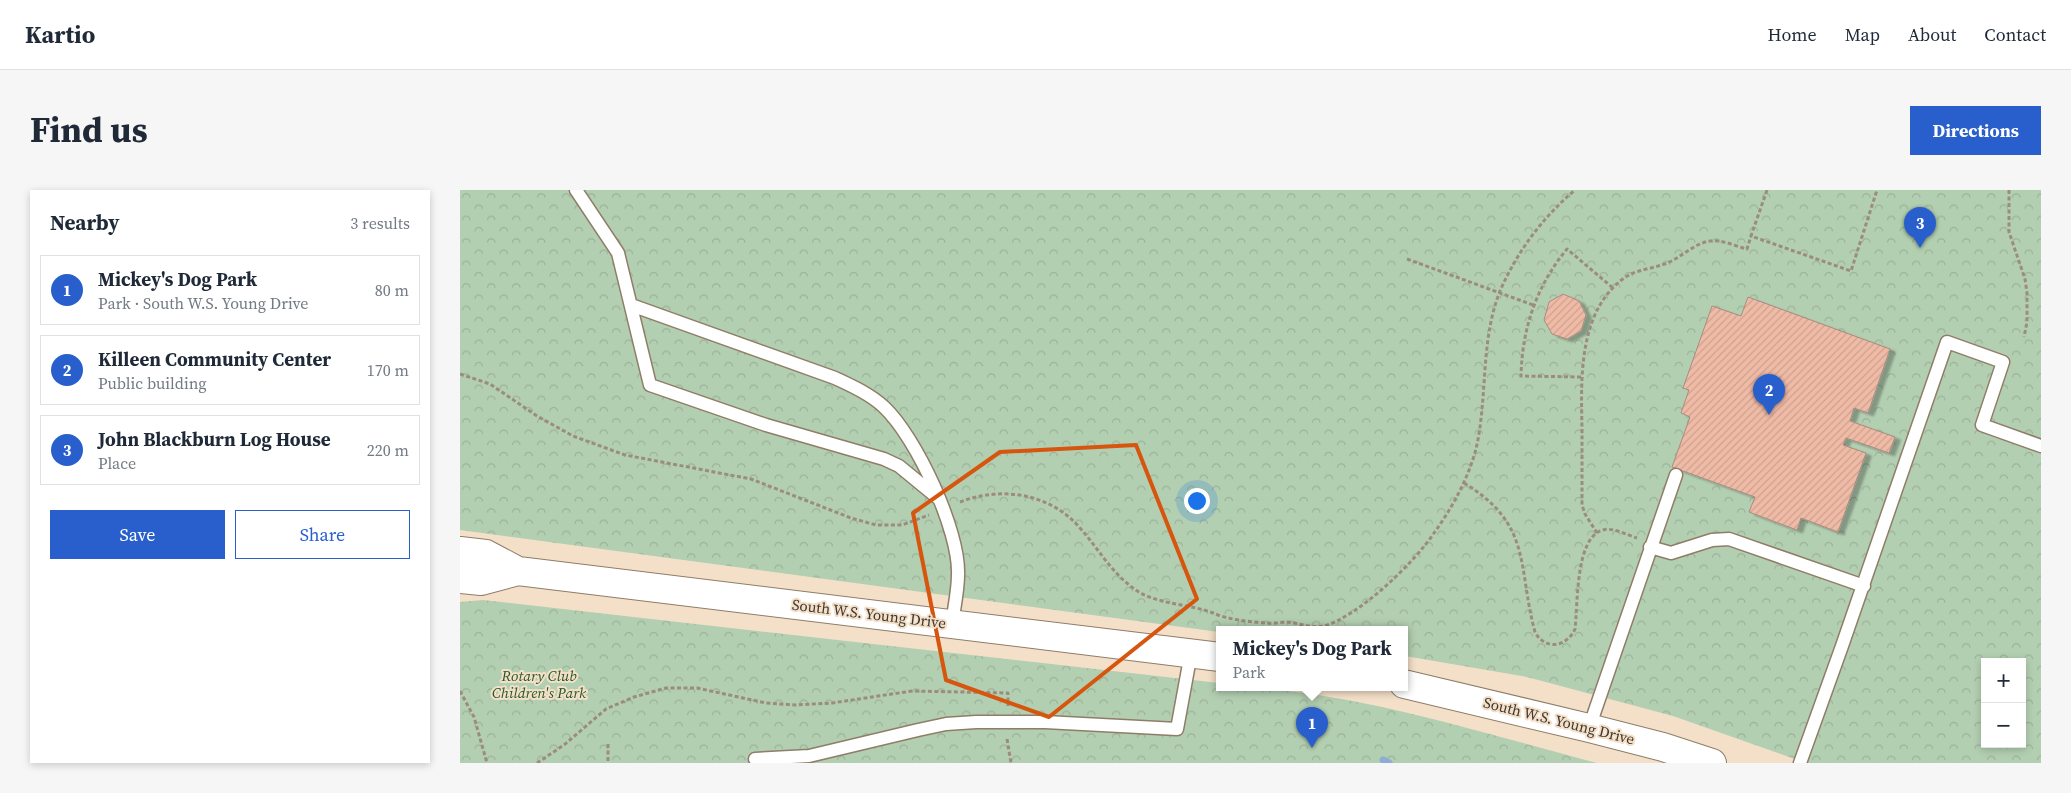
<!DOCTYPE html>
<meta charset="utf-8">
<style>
body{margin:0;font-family:"Source Serif 4",serif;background:#f6f6f7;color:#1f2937}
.controls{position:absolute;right:15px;bottom:15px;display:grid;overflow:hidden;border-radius:0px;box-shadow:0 2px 8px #0003}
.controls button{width:45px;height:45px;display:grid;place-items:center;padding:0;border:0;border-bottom:1px solid #e0e1e3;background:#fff;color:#1f2937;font:25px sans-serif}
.you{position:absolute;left:736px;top:310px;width:18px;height:18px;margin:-12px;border:4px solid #fff;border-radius:50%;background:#1a73e8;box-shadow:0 0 0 8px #1a73e833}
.badge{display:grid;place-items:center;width:32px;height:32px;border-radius:50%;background:#295fcd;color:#fff;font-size:16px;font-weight:700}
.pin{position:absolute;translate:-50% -41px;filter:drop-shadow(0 1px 2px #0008)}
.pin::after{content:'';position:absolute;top:26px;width:18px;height:15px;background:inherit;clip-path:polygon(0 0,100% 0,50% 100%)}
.popup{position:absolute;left:756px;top:436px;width:192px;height:65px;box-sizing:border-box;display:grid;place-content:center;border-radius:0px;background:#fff;filter:drop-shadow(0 1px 4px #0005);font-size:16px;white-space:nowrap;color:#747a83}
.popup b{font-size:19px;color:#1f2937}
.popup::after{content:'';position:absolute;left:50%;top:100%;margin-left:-10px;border:10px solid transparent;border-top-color:#fff}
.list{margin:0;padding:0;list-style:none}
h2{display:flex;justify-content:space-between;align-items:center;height:65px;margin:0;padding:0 20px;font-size:21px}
h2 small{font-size:16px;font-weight:400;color:#747a83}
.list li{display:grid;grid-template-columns:32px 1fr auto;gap:15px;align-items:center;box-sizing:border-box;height:70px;margin:0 10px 10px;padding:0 10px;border:1px solid #e0e1e3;border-radius:0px}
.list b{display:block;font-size:19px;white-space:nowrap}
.list p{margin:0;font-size:16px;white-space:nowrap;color:#747a83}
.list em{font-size:16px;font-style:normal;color:#747a83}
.actions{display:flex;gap:10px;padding:15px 20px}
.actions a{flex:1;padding:11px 0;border:1px solid #295fcd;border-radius:0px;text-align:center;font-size:18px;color:#295fcd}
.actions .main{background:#295fcd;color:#fff}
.map{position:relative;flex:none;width:1581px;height:573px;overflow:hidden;border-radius:0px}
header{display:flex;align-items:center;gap:30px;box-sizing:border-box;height:70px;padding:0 25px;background:#fff;border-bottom:1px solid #e0e1e3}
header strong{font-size:24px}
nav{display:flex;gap:28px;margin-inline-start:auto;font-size:18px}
.intro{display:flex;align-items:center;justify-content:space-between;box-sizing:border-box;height:120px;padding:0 30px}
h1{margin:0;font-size:35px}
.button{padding:12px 22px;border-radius:0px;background:#295fcd;color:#fff;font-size:18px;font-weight:700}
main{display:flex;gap:30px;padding:0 30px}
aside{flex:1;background:#fff;border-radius:0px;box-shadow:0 2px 8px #0003}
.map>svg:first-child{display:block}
</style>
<header>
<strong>Kartio</strong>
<nav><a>Home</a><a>Map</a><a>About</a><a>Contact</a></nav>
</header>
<div class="intro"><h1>Find us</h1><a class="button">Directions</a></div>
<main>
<aside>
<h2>Nearby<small>3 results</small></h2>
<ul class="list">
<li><span class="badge">1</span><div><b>Mickey's Dog Park</b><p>Park · South W.S. Young Drive</p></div><em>80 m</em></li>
<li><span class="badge">2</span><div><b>Killeen Community Center</b><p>Public building</p></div><em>170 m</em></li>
<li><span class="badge">3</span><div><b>John Blackburn Log House</b><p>Place</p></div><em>220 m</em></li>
</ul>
<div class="actions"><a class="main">Save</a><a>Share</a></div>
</aside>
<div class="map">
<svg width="1581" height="573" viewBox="0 0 1581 573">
<defs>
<pattern id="park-crowns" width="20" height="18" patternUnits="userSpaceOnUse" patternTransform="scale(1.25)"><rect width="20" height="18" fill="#b3cfb1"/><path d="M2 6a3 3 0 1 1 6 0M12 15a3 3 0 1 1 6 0" fill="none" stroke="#9bb299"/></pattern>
<pattern id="building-hatch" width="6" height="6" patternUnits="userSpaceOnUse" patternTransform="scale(1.25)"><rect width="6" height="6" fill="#efbba6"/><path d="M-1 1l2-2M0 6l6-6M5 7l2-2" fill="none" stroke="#cea18f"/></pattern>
<filter id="shadow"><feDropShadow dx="5.5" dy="3" stdDeviation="1" flood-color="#0004"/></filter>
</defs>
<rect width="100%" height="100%" fill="#f4e0c9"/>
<path fill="url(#park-crowns)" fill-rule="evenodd" d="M0 0H1581V573H1346L1213 526 1067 487 945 466 944 439H760L759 442 0 340ZM1525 472H1562V554H1525Z
M23 410 759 493 760 497C884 497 1017 542 1137 573H0V412Z"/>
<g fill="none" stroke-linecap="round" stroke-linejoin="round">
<path stroke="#8dadd4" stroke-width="7" d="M923 570 929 573"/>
</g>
<path fill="url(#building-hatch)" stroke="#a88c80" filter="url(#shadow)" d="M1103 104 1119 111 1126 125 1121 141 1107 149 1092 144 1084 130 1089 112Z
M1288 107 1430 159 1408 223 1394 218 1390 231 1435 247 1429 263 1386 248 1383 255 1406 263 1378 342 1341 328 1337 340 1289 322 1295 307 1212 277 1230 227 1221 223 1229 200 1223 198 1252 116 1281 126Z"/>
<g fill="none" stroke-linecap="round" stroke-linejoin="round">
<g stroke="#8f7d68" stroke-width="15">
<path id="lane" d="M116 0 158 63 190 195 306 235 424 269 439 276 478 308
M171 115 375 188C392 196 410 204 424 217 456 247 500 341 498 385 498 401 494 418 492 434
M1190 357 1211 363 1252 350 1269 349 1404 396
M1129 538 1216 285
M295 569 349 566 458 540 486 534 516 532H585L717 539 731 463
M1340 573 1382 456 1487 152 1543 172 1522 235 1581 256"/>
</g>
<g stroke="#8f7d68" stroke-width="30">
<path id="secondary" d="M0 361 26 364 58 381 760 467
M0 389 21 391 58 381
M944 494 1129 538 1203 557 1252 573"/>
</g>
<path stroke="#9b8d7d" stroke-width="3" stroke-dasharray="4 2.5" stroke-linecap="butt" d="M1307 0 1291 46 1391 81 1417 0
M1549 0V42L1565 89 1567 103V132L1564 147
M947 69 1073 115
M0 184 30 194 77 226 113 246 165 265 291 289 391 328 416 335H442L469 325
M1121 187 1061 186C1062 138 1077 95 1107 59L1153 98
M1004 293C1073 335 1057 376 1075 442 1085 461 1107 457 1115 439 1118 415 1115 347 1143 340 1153 337 1167 345 1177 348
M500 312C541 296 590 303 620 338 638 358 650 381 673 398 695 415 727 413 753 423 769 430 791 432 808 433 814 434 821 432 827 432 840 433 851 439 864 436 899 426 954 373 974 343 992 318 1008 289 1016 259 1028 207 1020 151 1040 101 1057 62 1082 28 1115 0
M1137 343 1125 324 1122 315C1122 290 1122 264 1122 239 1121 188 1118 122 1164 88 1177 79 1193 79 1207 73 1223 67 1239 48 1258 51 1268 52 1278 57 1287 59L1291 46
M0 501 14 527 27 573
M547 549 551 573
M148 554V573
M77 573 104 555 146 519 174 507 206 498H237L306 513 335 515 372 513 452 501 548 503V516"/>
<use href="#lane" stroke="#fff" stroke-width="12"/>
<use href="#secondary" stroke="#fff" stroke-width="28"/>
</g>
<path fill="none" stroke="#d7560f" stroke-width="4" stroke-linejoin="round" d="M676 255 737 409 589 527 486 490 453 323 540 262Z"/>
<g text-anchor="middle" stroke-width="4" stroke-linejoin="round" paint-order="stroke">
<g font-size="15" fill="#3f372e" stroke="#f4e0c9">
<text transform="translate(409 424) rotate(7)" y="5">South W.S. Young Drive</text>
<text transform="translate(1099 531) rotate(14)" y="5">South W.S. Young Drive</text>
</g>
<g font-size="15" font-style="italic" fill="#275926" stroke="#f4e0c9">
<text x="79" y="491">Rotary Club<tspan x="79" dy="17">Children's Park</tspan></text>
</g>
</g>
</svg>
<div class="controls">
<button>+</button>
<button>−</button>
</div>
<div class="you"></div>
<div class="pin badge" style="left:852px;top:558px">1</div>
<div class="popup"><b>Mickey's Dog Park</b>Park</div>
<div class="pin badge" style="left:1309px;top:225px">2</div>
<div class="pin badge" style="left:1460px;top:58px">3</div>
</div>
</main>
